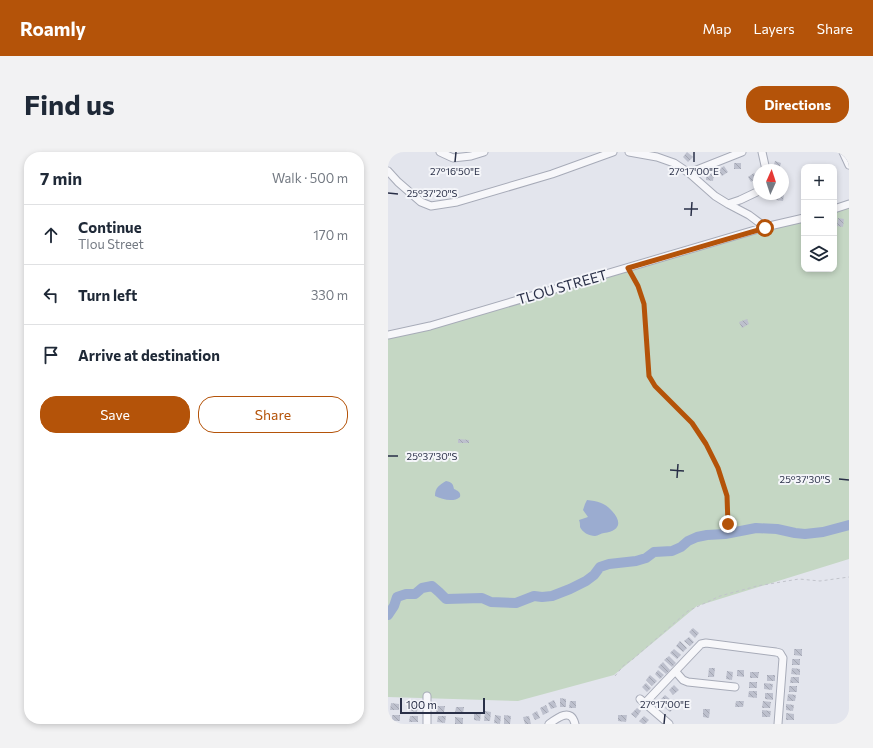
<!DOCTYPE html>
<meta charset="utf-8">
<style>
body{margin:0;font-family:Commissioner,sans-serif;background:#f2f2f3;color:#1f2937}
.controls{position:absolute;right:12px;top:12px;display:grid;overflow:hidden;border-radius:8px;box-shadow:0 2px 6px #0003}
.controls button{width:36px;height:36px;display:grid;place-items:center;padding:0;border:0;border-bottom:1px solid #e0e1e3;background:#fff;color:#1f2937;font:20px sans-serif}
.compass{position:absolute;left:365px;top:12px;width:36px;height:36px;border-radius:50%;background:#fff;box-shadow:0 2px 6px #0003;rotate:3deg}
.scale{position:absolute;left:12px;bottom:10px;width:85px;box-sizing:border-box;padding-left:4px;border:2px solid #292f47;border-top:0;font-size:11px;line-height:14px;white-space:nowrap;color:#292f47;-webkit-text-stroke:3px #f4f5f9;paint-order:stroke}
.stop{position:absolute;width:12px;height:12px;margin:-9px;border:3px solid #b45309;border-radius:50%;background:#fff}
.stop.end{background:#b45309;border-color:#fff;box-shadow:0 1px 4px #0008}
.list{margin:0;padding:0;list-style:none}
h2{display:flex;justify-content:space-between;align-items:center;height:52px;margin:0;padding:0 16px;font-size:17px}
h2 small{font-size:13px;font-weight:400;color:#747a83}
.list li{display:grid;grid-template-columns:26px 1fr auto;gap:12px;align-items:center;box-sizing:border-box;height:60px;padding:0 16px;border-top:1px solid #e0e1e3}
.list b{display:block;font-size:15px;white-space:nowrap}
.list p{margin:0;font-size:13px;white-space:nowrap;color:#747a83}
.list em{font-size:13px;font-style:normal;color:#747a83}
.actions{display:flex;gap:8px;padding:12px 16px}
.actions a{flex:1;padding:9px 0;border:1px solid #b45309;border-radius:16px;text-align:center;font-size:14px;color:#b45309}
.actions .main{background:#b45309;color:#fff}
.icon{flex:none;width:22px;height:22px;fill:none;stroke:currentColor;stroke-width:2;stroke-linecap:round;stroke-linejoin:round}
.map{position:relative;flex:none;width:461px;height:572px;overflow:hidden;border-radius:16px}
header{display:flex;align-items:center;gap:24px;box-sizing:border-box;height:56px;padding:0 20px;background:#b45309;color:#fff}
header strong{font-size:19px}
nav{display:flex;gap:22px;margin-inline-start:auto;font-size:14px}
.intro{display:flex;align-items:center;justify-content:space-between;box-sizing:border-box;height:96px;padding:0 24px}
h1{margin:0;font-size:28px}
.button{padding:10px 18px;border-radius:16px;background:#b45309;color:#fff;font-size:14px;font-weight:700}
main{display:flex;gap:24px;padding:0 24px}
aside{flex:1;background:#fff;border-radius:16px;box-shadow:0 2px 6px #0003}
.map>svg:first-child{display:block}
</style>
<header>
<strong>Roamly</strong>
<nav><a>Map</a><a>Layers</a><a>Share</a></nav>
</header>
<div class="intro"><h1>Find us</h1><a class="button">Directions</a></div>
<main>
<aside>
<h2>7 min<small>Walk · 500 m</small></h2>
<ul class="list">
<li><svg class="icon" aria-label="ahead" viewBox="0 0 24 24"><path d="M12 20V5M6 11l6-6 6 6"/></svg><div><b>Continue</b><p>Tlou Street</p></div><em>170 m</em></li>
<li><svg class="icon" aria-label="left" viewBox="0 0 24 24"><path d="M17 20v-9H6M10 6l-5 5 5 5"/></svg><div><b>Turn left</b></div><em>330 m</em></li>
<li><svg class="icon" aria-label="arrive" viewBox="0 0 24 24"><path d="M6 21V4h12l-3 4 3 4H6"/></svg><div><b>Arrive at destination</b></div></li>
</ul>
<div class="actions"><a class="main">Save</a><a>Share</a></div>
</aside>
<div class="map">
<svg width="461" height="572" viewBox="0 0 461 572">
<defs>
<pattern id="building-back-hatch" width="6" height="6" patternUnits="userSpaceOnUse"><rect width="6" height="6" fill="#bdc0cd"/><path d="M-1 5l2 2M0 0l6 6M5-1l2 2" fill="none" stroke="#a2a5b1"/></pattern>
</defs>
<rect width="100%" height="100%" fill="#e3e5ed"/>
<path fill="#c5d7c4" d="M461 55V407L309 454 226 523 130 549 0 545V185L40 177 416 68V117H446V60Z"/>
<path fill="#9bacd0" d="M58 329C64 330 65 332 66 337 70 339 73 340 72 345 65 351 54 347 47 344 47 336 51 333 58 329Z
M199 348C210 349 217 351 224 359 235 371 231 379 216 381 213 381 210 384 207 384 201 384 194 380 192 375 192 373 192 370 191 368L200 365 195 358 197 352Z"/>
<g fill="none" stroke-linecap="round" stroke-linejoin="round">
<path stroke="#9bacd0" stroke-width="10" d="M0 463 6 454 9 445 18 442H27L34 436 44 434 51 440 58 447 94 446 103 450 128 451 146 444 154 445 164 444 182 437 198 429 206 423 212 415 221 412 248 409 258 406 266 400 284 399 293 395 300 389 309 385 319 383 337 382 368 376 389 377 407 381 417 382 435 380 461 373"/>
</g>
<path fill="url(#building-back-hatch)" d="M299 0 305 5 300 10 295 5Z
M387 9 393 11 391 18 385 16Z
M346 11H353V17H346Z
M336 14 340 20 334 24 330 18Z
M318 21 326 22 325 29 318 28Z
M366 21 369 25 363 30 360 25Z
M390 42 396 43 395 49 388 48Z
M450 66 456 67 455 75 449 74Z
M359 167 361 172 354 176 351 170Z
M70 287 81 288V291H70Z
M305 476 311 481 307 486 301 480Z
M301 485 306 490 302 494 296 489Z
M292 489 299 496 295 500 288 494Z
M286 497 293 503 289 507 282 501Z
M406 497H414V504L406 503Z
M281 504 288 511 284 515 276 508Z
M404 507H412V513H404Z
M275 510 282 518 278 522 270 515Z
M321 516H327L326 525H320Z
M404 516 412 517V523L403 522Z
M270 518 276 523 272 527 267 522Z
M349 518H356V525L349 524Z
M339 519 345 520 344 528 338 527Z
M362 520H371L370 526H362Z
M262 523 269 529 264 534 258 528Z
M379 523H387V529H379Z
M403 525H411V531H402Z
M361 530H369V536H361Z
M258 531 263 536 259 540 254 535Z
M376 531 385 532 384 538 376 537Z
M286 533 291 538 285 543 281 538Z
M401 534H409V540H401Z
M361 539H369V546L360 545Z
M377 541H385V548L377 547Z
M400 542 408 543 407 549H399Z
M277 543 283 548 278 553 272 548Z
M172 546 178 547V555H172Z
M166 548 169 555 163 557 160 551Z
M182 549H188V556H181Z
M348 549H356L355 555H347Z
M375 549 383 550 382 556H374Z
M282 550 287 555 282 560 277 556Z
M3 551 11 552V558H2Z
M398 552 406 553 405 559 398 558Z
M22 553H30L29 560 21 559Z
M158 553 161 560 155 563 152 556Z
M48 554H57L56 560H48Z
M68 555H76L75 562 67 561Z
M249 556 253 559 248 566 243 562Z
M315 557H322L321 566 315 565Z
M374 558 383 559 382 565H374Z
M97 559 103 560 102 569H96Z
M149 559 152 566 147 568 144 562Z
M86 561H93L92 569 86 568Z
M398 561 406 562V568H398Z
M4 563H12V569H4Z
M107 563 113 564 112 572 106 571Z
M116 563 123 564 122 572H116Z
M230 563H239L238 570 230 569Z
M22 564H30V570H21Z
M50 564H58L57 571 49 570Z
M141 564 143 572H137L135 565Z
M256 564 261 568 257 572H255L251 569Z
M67 565 75 566V572H67Z"/>
<g fill="none" stroke-linecap="round" stroke-linejoin="round">
<g stroke="#a7abb8" stroke-width="9">
<path id="minor" d="M52 0 65 6 83 4 96 0
M241 0 269 5 286 11 301 21 327 44 340 52 352 48 371 39
M374 0 378 18
M455 0 461 13
M0 19 10 30 33 50 43 54 69 50 164 22 225 0
M301 21 354 0
M340 52 361 63 377 75
M446 57 461 52
M0 183 42 174 377 75 416 66
M288 520 295 528 300 530 347 535
M252 547 281 572
M257 551 313 492 318 491 388 500 392 501 395 506 390 572
M39 572V544
M161 572C169 566 183 555 187 572"/>
</g>
<path stroke="#c1c3cb" stroke-width="1" stroke-dasharray="3 3" stroke-linecap="butt" d="M243 122 250 134 256 152 261 224 267 234 304 271 318 292 330 316 339 343 340 372
M227 524 236 513 245 507 300 459 332 444 369 434 411 427 432 429 461 425"/>
<use href="#minor" stroke="#f7f7fa" stroke-width="7"/>
</g>
<g fill="none" stroke-linecap="round" stroke-linejoin="round">
<path stroke="#b45309" stroke-width="5" d="M340 372 339 344 330 316 318 292 304 271 267 234 261 224 256 152 250 134 240 116 377 76"/>
</g>
<path fill="none" stroke="#292f47" stroke-width="1.5" d="M67 10 68 0M306 10V0M0 41 10 42M296 57H310M303 64 304 50M0 304H10M282 318 296 319M289 326 290 312M451 327 461 328M276 572 277 562"/>
<g text-anchor="middle" stroke-width="4" stroke-linejoin="round" paint-order="stroke">
<g font-size="14" fill="#292f47" stroke="#f4f5f9">
<text transform="translate(174 135) rotate(-16)" y="5">TLOU STREET</text>
</g>
</g>
<g font-size="10" text-anchor="middle" fill="#292f47" stroke="#f4f5f9" stroke-width="4" stroke-linejoin="round" paint-order="stroke">
<text x="67" y="23">27°16'50"E</text>
<text x="306" y="23">27°17'00"E</text>
<text x="44" y="45">25°37'20"S</text>
<text x="44" y="308">25°37'30"S</text>
<text x="417" y="331">25°37'30"S</text>
<text x="277" y="556">27°17'00"E</text>
</g>
</svg>
<div class="controls">
<button>+</button>
<button>−</button>
<button><svg class="icon" aria-label="layers" viewBox="0 0 24 24"><path d="M12 4l9 5-9 5-9-5zM3 14l9 5 9-5"/></svg></button>
</div>
<svg class="compass" viewBox="-18 -18 36 36"><path d="M0-13l5 13h-10z" fill="#e53935"/><path d="M0 13l5-13h-10z" fill="#747a83"/></svg>
<div class="scale">100 m</div>
<div class="stop" style="left:377px;top:76px"></div>
<div class="stop end" style="left:340px;top:372px"></div>
</div>
</main>
